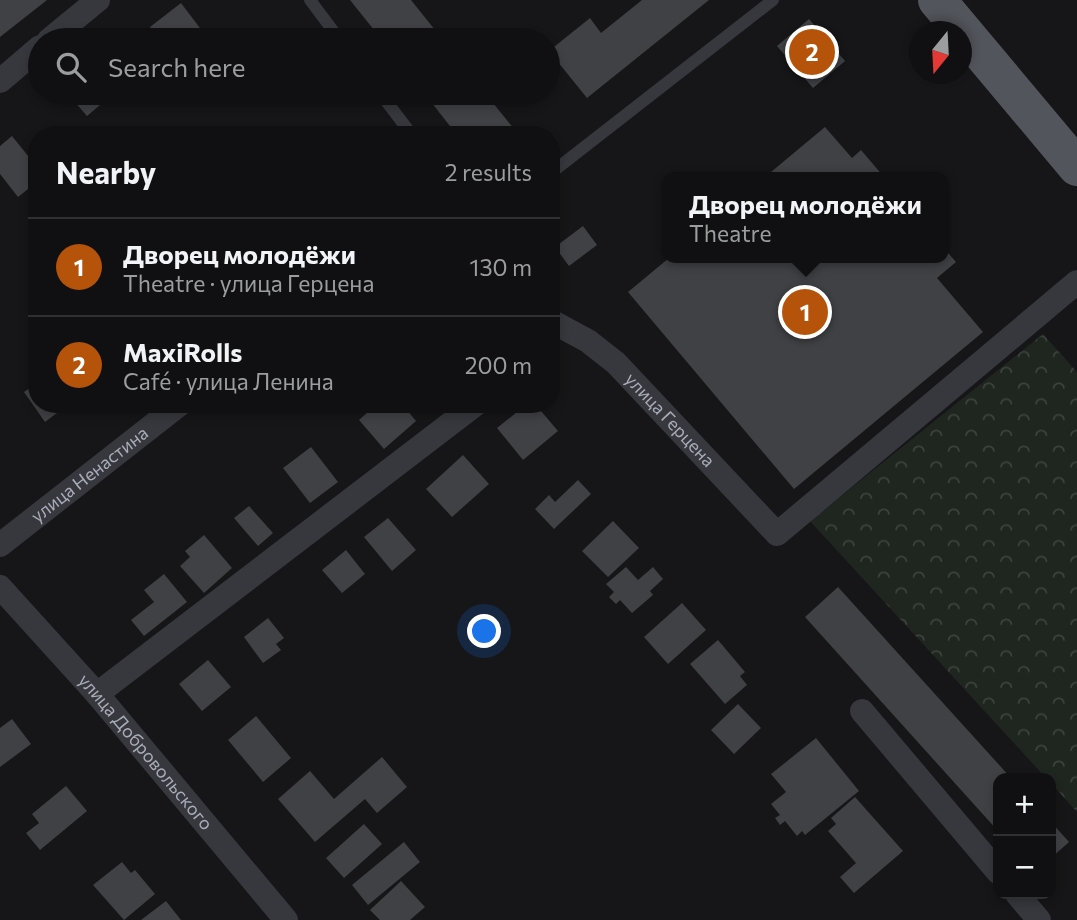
<!DOCTYPE html>
<meta charset="utf-8">
<style>
body{margin:0;font-family:Commissioner,sans-serif;background:#1e1e20;color:#f1f3f6}
.controls{position:absolute;right:21px;bottom:21px;display:grid;overflow:hidden;border-radius:14px;box-shadow:0 4px 10px #0003}
.controls button{width:63px;height:63px;display:grid;place-items:center;padding:0;border:0;border-bottom:2px solid #303032;background:#101012;color:#f1f3f6;font:35px sans-serif}
.compass{position:absolute;left:909px;top:21px;width:63px;height:63px;border-radius:50%;background:#101012;box-shadow:0 4px 10px #0003;rotate:198deg}
.you{position:absolute;left:485px;top:632px;width:24px;height:24px;margin:-18px;border:5px solid #fff;border-radius:50%;background:#1a73e8;box-shadow:0 0 0 10px #1a73e833}
.badge{display:grid;place-items:center;width:46px;height:46px;border-radius:50%;background:#b45309;color:#fff;font-size:23px;font-weight:700}
.pin{position:absolute;translate:-50% -50%;border:4px solid #fff;box-shadow:0 2px 7px #0006}
.popup{position:absolute;left:662px;top:172px;width:287px;height:91px;box-sizing:border-box;display:grid;place-content:center;border-radius:14px;background:#101012;filter:drop-shadow(0 2px 5px #0005);font-size:23px;white-space:nowrap;color:#9c9d9f}
.popup b{font-size:26px;color:#f1f3f6}
.popup::after{content:'';position:absolute;left:50%;top:100%;margin-left:-14px;border:14px solid transparent;border-top-color:#101012}
.list{margin:0;padding:0;list-style:none}
h2{display:flex;justify-content:space-between;align-items:center;height:91px;margin:0;padding:0 28px;font-size:30px}
h2 small{font-size:23px;font-weight:400;color:#9c9d9f}
.list li{display:grid;grid-template-columns:46px 1fr auto;gap:21px;align-items:center;box-sizing:border-box;height:98px;padding:0 28px;border-top:2px solid #303032}
.list b{display:block;font-size:26px;white-space:nowrap}
.list p{margin:0;font-size:23px;white-space:nowrap;color:#9c9d9f}
.list em{font-size:23px;font-style:normal;color:#9c9d9f}
.icon{flex:none;width:38px;height:38px;fill:none;stroke:currentColor;stroke-width:2;stroke-linecap:round;stroke-linejoin:round}
.map{position:relative;flex:none;width:1077px;height:920px;overflow:hidden}
.search{position:absolute;background:#101012;box-shadow:0 4px 10px #0003;left:28px;top:28px;width:532px;height:77px;display:flex;align-items:center;gap:18px;box-sizing:border-box;padding:0 24px;border-radius:38px;color:#9c9d9f;font-size:26px}
.panel{position:absolute;background:#101012;box-shadow:0 4px 10px #0003;left:28px;top:126px;width:532px;height:287px;border-radius:28px}
.map>svg:first-child{display:block}
</style>
<div class="map">
<svg width="1077" height="920" viewBox="0 0 1077 920">
<defs>
<pattern id="park-crowns" width="20" height="18" patternUnits="userSpaceOnUse" patternTransform="scale(1.75)"><rect width="20" height="18" fill="#1e261f"/><path d="M2 6a3 3 0 1 1 6 0M12 15a3 3 0 1 1 6 0" fill="none" stroke="#3c433d"/></pattern>
</defs>
<rect width="100%" height="100%" fill="#161618"/>
<path fill="url(#park-crowns)" d="M1043 334 1077 372V812L1051 783V778H1046L810 521Z"/>
<path fill="#404145" d="M0 0H47L0 37Z
M350 0H411L443 40H382Z
M642 0H709L587 98 549 51 590 18 601 33Z
M181 3 206 36 201 40H160L150 27Z
M809 19 845 61 813 88 777 46Z
M67 93H110L112 95 87 116Z
M424 93H485L518 134 457 135Z
M825 127 852 158 861 150 884 177H765Z
M12 136 37 167V182L18 197 0 174V146Z
M583 226 597 245 569 266 555 247Z
M943 247 956 262 937 278 983 332 794 489 628 292 669 258H943Z
M37 383V404H69L45 422 24 392Z
M377 404H402L416 421 384 449 359 420Z
M527 404H535L558 431 523 460 497 428Z
M311 447 338 482 310 503 283 468Z
M463 455 489 484 452 517 426 489Z
M578 480 591 494 554 529 535 509 549 495 555 502Z
M249 506 273 533 258 546 234 518Z
M388 518 416 550 392 571 364 537Z
M613 521 639 548 608 577 582 551Z
M204 535 232 568 204 593 180 566 190 557 185 551Z
M346 550 365 574 342 593 322 570Z
M626 567 638 580 653 567 663 579 650 591 653 595 632 613 620 600 616 604 609 597 614 592 606 584Z
M164 574 187 602 144 636 131 620 154 602 144 590Z
M838 587 1011 778H998V831L805 617Z
M682 603 706 630 668 664 644 637Z
M268 618 284 638 276 644 281 650 263 663 244 637Z
M718 640 745 672 740 676 747 685 725 704 690 664Z
M208 660 231 687 202 711 179 684Z
M738 704 761 728 734 754 711 730Z
M256 716 291 758 263 782 228 740Z
M12 719 31 744 0 767V728Z
M816 738 859 791 805 835 802 831 797 836 785 821 780 825 775 818 780 815 771 804 786 792 771 774Z
M382 757 407 787 377 813 365 799 315 842 278 799 310 771 334 799Z
M66 786 87 811 40 850 26 833 39 823 32 814Z
M855 797 903 851 854 893 840 877 856 863 828 831 836 824 831 818Z
M1051 822 1069 842 1051 858Z
M364 824 382 844 344 878 326 858Z
M404 842 420 862 368 905 352 885Z
M122 862 131 873 135 870 155 894 124 920 93 885Z
M401 881 425 907 410 920H380L370 910Z
M166 901 181 920H141Z"/>
<g fill="none" stroke-linecap="round" stroke-linejoin="round">
<path stroke="#37383d" stroke-width="12" d="M310 0 340 40
M380 93 412 135
M551 173 773 0"/>
<g stroke="#37383d" stroke-width="24">
<path d="M49 40 98 0"/>
<path d="M0 81 40 47"/>
<path id="s1" d="M551 321 588 341 616 363 777 534 1077 282"/>
<path id="s2" d="M0 545 180 404"/>
<path id="s3" d="M0 587 97 694 286 920"/>
<path d="M97 694 476 404"/>
<path d="M862 711 998 872"/>
<path d="M1017 894 1039 920"/>
</g>
<path stroke="#53555c" stroke-width="38" d="M937 0 1077 167"/>
</g>
<g text-anchor="middle" stroke-width="5" stroke-linejoin="round" paint-order="stroke">
<g font-size="18" fill="#a8adb8" stroke="#111113">
<text dy="6" stroke="none"><textPath href="#s1" startOffset="156">улица Герцена</textPath></text>
<text dy="6" stroke="none"><textPath href="#s2" startOffset="114">улица Ненастина</textPath></text>
<text dy="6" stroke="none"><textPath href="#s3" startOffset="220">улица Добровольского</textPath></text>
</g>
</g>
</svg>
<div class="controls">
<button>+</button>
<button>−</button>
</div>
<svg class="compass" viewBox="-18 -18 36 36"><path d="M0-13l5 13h-10z" fill="#e53935"/><path d="M0 13l5-13h-10z" fill="#9c9d9f"/></svg>
<div class="you"></div>
<div class="pin badge" style="left:805px;top:312px">1</div>
<div class="popup"><b>Дворец молодёжи</b>Theatre</div>
<div class="pin badge" style="left:812px;top:52px">2</div>
<div class="search"><svg class="icon" aria-label="search" viewBox="0 0 24 24"><circle cx="10" cy="10" r="6"/><path d="M15 15l6 6"/></svg>Search here</div>
<section class="panel">
<h2>Nearby<small>2 results</small></h2>
<ul class="list">
<li><span class="badge">1</span><div><b>Дворец молодёжи</b><p>Theatre · улица Герцена</p></div><em>130 m</em></li>
<li><span class="badge">2</span><div><b>MaxiRolls</b><p>Café · улица Ленина</p></div><em>200 m</em></li>
</ul>
</section>
</div>
